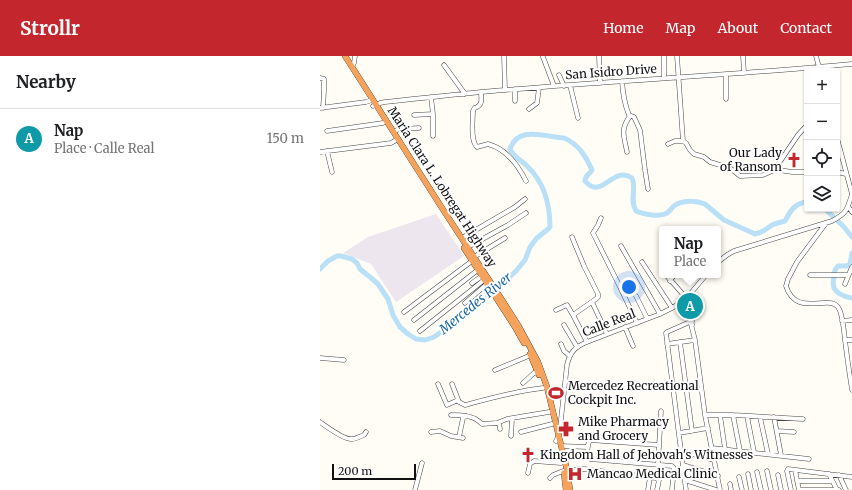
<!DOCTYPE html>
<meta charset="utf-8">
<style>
body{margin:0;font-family:Merriweather,serif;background:#f6f6f6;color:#202124}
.controls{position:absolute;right:12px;top:12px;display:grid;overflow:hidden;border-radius:4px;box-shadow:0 1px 3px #0004}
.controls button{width:36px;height:36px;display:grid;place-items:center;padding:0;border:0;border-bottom:1px solid #e0e0e0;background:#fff;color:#202124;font:20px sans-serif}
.scale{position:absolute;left:12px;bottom:10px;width:84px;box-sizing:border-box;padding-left:4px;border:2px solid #111;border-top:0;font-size:11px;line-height:14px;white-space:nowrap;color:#111;-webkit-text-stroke:3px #fff;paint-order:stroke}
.you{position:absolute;left:309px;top:231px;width:14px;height:14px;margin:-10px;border:3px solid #fff;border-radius:50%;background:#1a73e8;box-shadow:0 0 0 6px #1a73e833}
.badge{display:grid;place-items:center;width:26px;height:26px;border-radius:50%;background:#c4262e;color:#fff;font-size:13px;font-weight:700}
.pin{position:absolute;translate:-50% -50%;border:2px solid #fff;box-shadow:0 1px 4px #0006}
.popup{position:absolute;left:339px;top:170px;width:62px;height:52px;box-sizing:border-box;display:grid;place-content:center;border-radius:4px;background:#fff;filter:drop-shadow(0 1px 3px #0005);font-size:13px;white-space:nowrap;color:#757577}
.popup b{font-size:15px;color:#202124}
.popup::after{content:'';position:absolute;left:50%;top:100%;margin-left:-8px;border:8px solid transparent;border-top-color:#fff}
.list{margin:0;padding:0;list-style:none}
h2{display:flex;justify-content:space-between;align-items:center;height:52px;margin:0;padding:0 16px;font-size:17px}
h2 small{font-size:13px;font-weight:400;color:#757577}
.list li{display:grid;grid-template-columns:26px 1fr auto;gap:12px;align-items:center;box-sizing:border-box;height:60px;padding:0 16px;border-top:1px solid #e0e0e0}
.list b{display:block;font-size:15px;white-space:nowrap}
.list p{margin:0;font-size:13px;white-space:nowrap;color:#757577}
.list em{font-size:13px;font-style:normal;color:#757577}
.icon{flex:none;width:22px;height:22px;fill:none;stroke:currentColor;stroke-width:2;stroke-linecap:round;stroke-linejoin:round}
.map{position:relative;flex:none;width:532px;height:434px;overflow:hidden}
header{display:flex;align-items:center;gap:24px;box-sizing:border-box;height:56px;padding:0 20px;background:#c4262e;color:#fff}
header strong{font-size:19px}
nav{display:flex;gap:22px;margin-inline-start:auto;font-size:14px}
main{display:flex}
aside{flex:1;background:#fff}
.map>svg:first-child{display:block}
</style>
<header>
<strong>Strollr</strong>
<nav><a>Home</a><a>Map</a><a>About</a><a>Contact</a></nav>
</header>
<main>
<aside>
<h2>Nearby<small></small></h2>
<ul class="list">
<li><span class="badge" style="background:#0f9aa8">A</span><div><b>Nap</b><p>Place · Calle Real</p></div><em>150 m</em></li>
</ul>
</aside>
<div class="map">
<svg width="532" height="434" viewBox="0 0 532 434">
<rect width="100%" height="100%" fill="#fffdf5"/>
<path fill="#eee6ef" d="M116 158 144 200 76 246 51 208 23 197 48 181Z"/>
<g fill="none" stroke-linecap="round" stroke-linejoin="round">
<path stroke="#b9e0f7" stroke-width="5" d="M505 153 524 171 532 181
M0 213 8 205 17 200H21L32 203 37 207 40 213 46 218 50 221 58 228 68 243 73 259 80 271 88 278 96 283 105 284 114 281 133 267 143 258 149 255 169 240 196 215 205 204 210 191 216 183 228 173 230 171C230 149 224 126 207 110 201 104 193 101 190 93 198 69 226 81 244 82 259 88 266 101 272 114 270 118 265 119 265 125 282 145 292 109 312 122 317 133 309 143 316 155 322 158 338 161 345 158 349 157 351 152 354 150 362 144 376 144 385 148L404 164 435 178C445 176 446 172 454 168 457 167 461 166 465 165 470 155 475 147 487 146
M514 218 515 214 518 210H527L530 208 532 197
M514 221C513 225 513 229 514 232 517 238 526 241 532 242"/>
<g stroke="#444" stroke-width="5">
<path id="minor" d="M184 0 185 34
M279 0 280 27
M344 0V22
M357 0 363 85 366 87 370 94 374 98 384 101 390 106 410 112 420 120 443 119 457 113
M423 0 424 17
M496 0 500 15
M223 1 234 30
M124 9 145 38
M32 11 34 7 35 0
M239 19 244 30
M406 19V43
M0 22 4 23V35L3 52
M302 25C303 38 304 47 309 59L314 61 320 74 325 114 328 133
M250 29 258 62
M161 37C161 42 163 48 157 51 153 53 156 50 153 55 153 64 150 85 157 91L168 88C187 93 198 109 206 125
M111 41 113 58V80
M195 45V33
M53 50 60 47 65 46C105 42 145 37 185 34 301 24 416 19 532 8
M0 52 46 46 52 44
M209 53 217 47 219 32
M94 59 113 58
M80 64 81 72
M487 69 478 79 459 107 457 112 459 114 472 116H487
M7 75 63 67
M73 76 81 72 84 73 99 72
M517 82 532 138
M348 88 355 85H363
M7 95 12 116
M0 96 71 87 78 83
M307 96C304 80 300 74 310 60
M517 116 526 118
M528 150 532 156
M281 162 278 169 273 177 300 231 317 267
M506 167 477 206 468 223 466 230C476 262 509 238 518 251 522 256 523 269 524 275 526 295 529 314 532 334
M252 181 264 210 278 238V241L276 243 253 259 267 286
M142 182 195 151 205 143
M301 190 340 258
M148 191 188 169 206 157
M154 201 185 182
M322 206 352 252
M398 206 407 199 414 195 512 165C527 157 527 154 532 138
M342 214V215
M346 219 368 244 371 258 372 269
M490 219H528
M350 225 354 219
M152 227 162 220
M525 228 532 211
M316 240 327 262
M364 245 369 258
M272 246 287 278
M145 247 167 228
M236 254 247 249 253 259
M84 256 152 205
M94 264 159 213
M522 265 532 264
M371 268 375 284
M244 269 257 291
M305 271 313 290
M100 275 164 224
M525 284H532
M360 286 372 375
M241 288 244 295 250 300
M347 288 375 284 385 359 400 434
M0 302 24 304
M175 314 211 299
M203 327 214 317 218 316
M118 328 127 349 138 344
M132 328 139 346 145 349C171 342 196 335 223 332
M131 359C139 359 151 359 157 364 159 365 161 367 162 368L177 367 187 363 229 356
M385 359H413L483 363
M400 359 405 393
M413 359 420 395
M427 360 434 396
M440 361 448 398
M454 361 461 399
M0 366C7 371 24 384 32 383 36 383 41 380 44 379L46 376
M179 367 180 373
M457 375 474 376
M111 376 120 375 131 380 143 382
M201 376 232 368
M359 377 388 372
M191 380 192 363
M139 381 143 362 146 360
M236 385 238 381 240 372 247 309C250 296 255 291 267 286L340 258 352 252 365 244 386 219
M339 389 270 384C267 388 267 397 269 402L270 403 352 410 354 412 352 434
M241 390 268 391
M392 392 489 403
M362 395 394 404
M338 408 341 355
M363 409 398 420
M247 414 264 413 336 422 339 424 337 434
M475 414 479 434
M447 415 451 434
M437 416 441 434
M208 417 210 408 214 405 241 407
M428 418 431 434
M509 418 517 434
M458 419 461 434
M519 419 526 434
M419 421 422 434
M230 422 233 419 243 415
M365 424 396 434
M477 425H512
M410 428 411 434
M95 434 102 407
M328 434 330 421
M366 434 346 277 347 276 372 265
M471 434 467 415 468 413 532 421
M479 434H519"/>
</g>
<g stroke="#222" stroke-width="6">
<path id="highway" d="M25 0 122 152 182 244 198 269 218 306 227 331 247 414 250 434
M144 192 195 271 204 287
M210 298 219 319
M244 417 246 434"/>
</g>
<use href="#minor" stroke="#fff" stroke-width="4"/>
<use href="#highway" stroke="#f5a25d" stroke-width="5.5"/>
</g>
<defs>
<g id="church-bare" transform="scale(1.2)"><path d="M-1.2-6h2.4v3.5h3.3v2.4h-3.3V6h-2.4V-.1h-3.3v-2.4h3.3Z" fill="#c4262e" stroke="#fff" stroke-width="2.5" paint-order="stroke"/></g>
<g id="stadium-bare" transform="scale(1.2)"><path d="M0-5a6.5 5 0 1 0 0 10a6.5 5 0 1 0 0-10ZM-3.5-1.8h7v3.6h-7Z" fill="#c4262e" stroke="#fff" stroke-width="2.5" paint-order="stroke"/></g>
<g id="pharmacy-bare" transform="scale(1.2)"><path d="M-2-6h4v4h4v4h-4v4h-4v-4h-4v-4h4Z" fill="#c4262e" stroke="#fff" stroke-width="2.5" paint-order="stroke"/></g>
<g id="hospital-bare" transform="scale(1.2)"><path d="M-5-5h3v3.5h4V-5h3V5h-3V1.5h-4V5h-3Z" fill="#c4262e" stroke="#fff" stroke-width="2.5" paint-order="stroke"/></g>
</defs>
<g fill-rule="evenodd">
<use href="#church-bare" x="474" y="104"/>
<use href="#stadium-bare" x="236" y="337"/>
<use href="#pharmacy-bare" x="246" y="373"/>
<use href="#church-bare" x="208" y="399"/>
<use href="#hospital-bare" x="255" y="418"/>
</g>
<g text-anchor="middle" stroke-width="4" stroke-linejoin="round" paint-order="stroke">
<g font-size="12" fill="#111" stroke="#fff">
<text transform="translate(291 16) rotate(-4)" y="4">San Isidro Drive</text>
<text transform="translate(122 131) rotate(57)" y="4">Maria Clara L. Lobregat Highway</text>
<text transform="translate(289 267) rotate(-21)" y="4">Calle Real</text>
</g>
<g font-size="12" fill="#111" stroke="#fff" text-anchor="start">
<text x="462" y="101" text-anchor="end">Our Lady<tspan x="462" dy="14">of Ransom</tspan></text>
<text x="248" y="334">Mercedez Recreational<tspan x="248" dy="14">Cockpit Inc.</tspan></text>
<text x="258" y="370">Mike Pharmacy<tspan x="258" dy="14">and Grocery</tspan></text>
<text x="220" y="403">Kingdom Hall of Jehovah's Witnesses</text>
<text x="267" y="422">Mancao Medical Clinic</text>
</g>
<g font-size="13" font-style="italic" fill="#1768a6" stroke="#fff">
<text transform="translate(155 247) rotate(-39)" y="5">Mercedes River</text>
</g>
</g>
</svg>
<div class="controls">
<button>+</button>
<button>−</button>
<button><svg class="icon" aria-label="locate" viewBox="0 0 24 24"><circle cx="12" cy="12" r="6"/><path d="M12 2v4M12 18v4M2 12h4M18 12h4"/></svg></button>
<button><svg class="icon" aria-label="layers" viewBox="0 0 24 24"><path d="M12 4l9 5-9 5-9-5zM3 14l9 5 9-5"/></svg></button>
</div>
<div class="scale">200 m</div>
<div class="you"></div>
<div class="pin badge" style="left:370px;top:250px;background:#0f9aa8">A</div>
<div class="popup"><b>Nap</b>Place</div>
</div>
</main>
